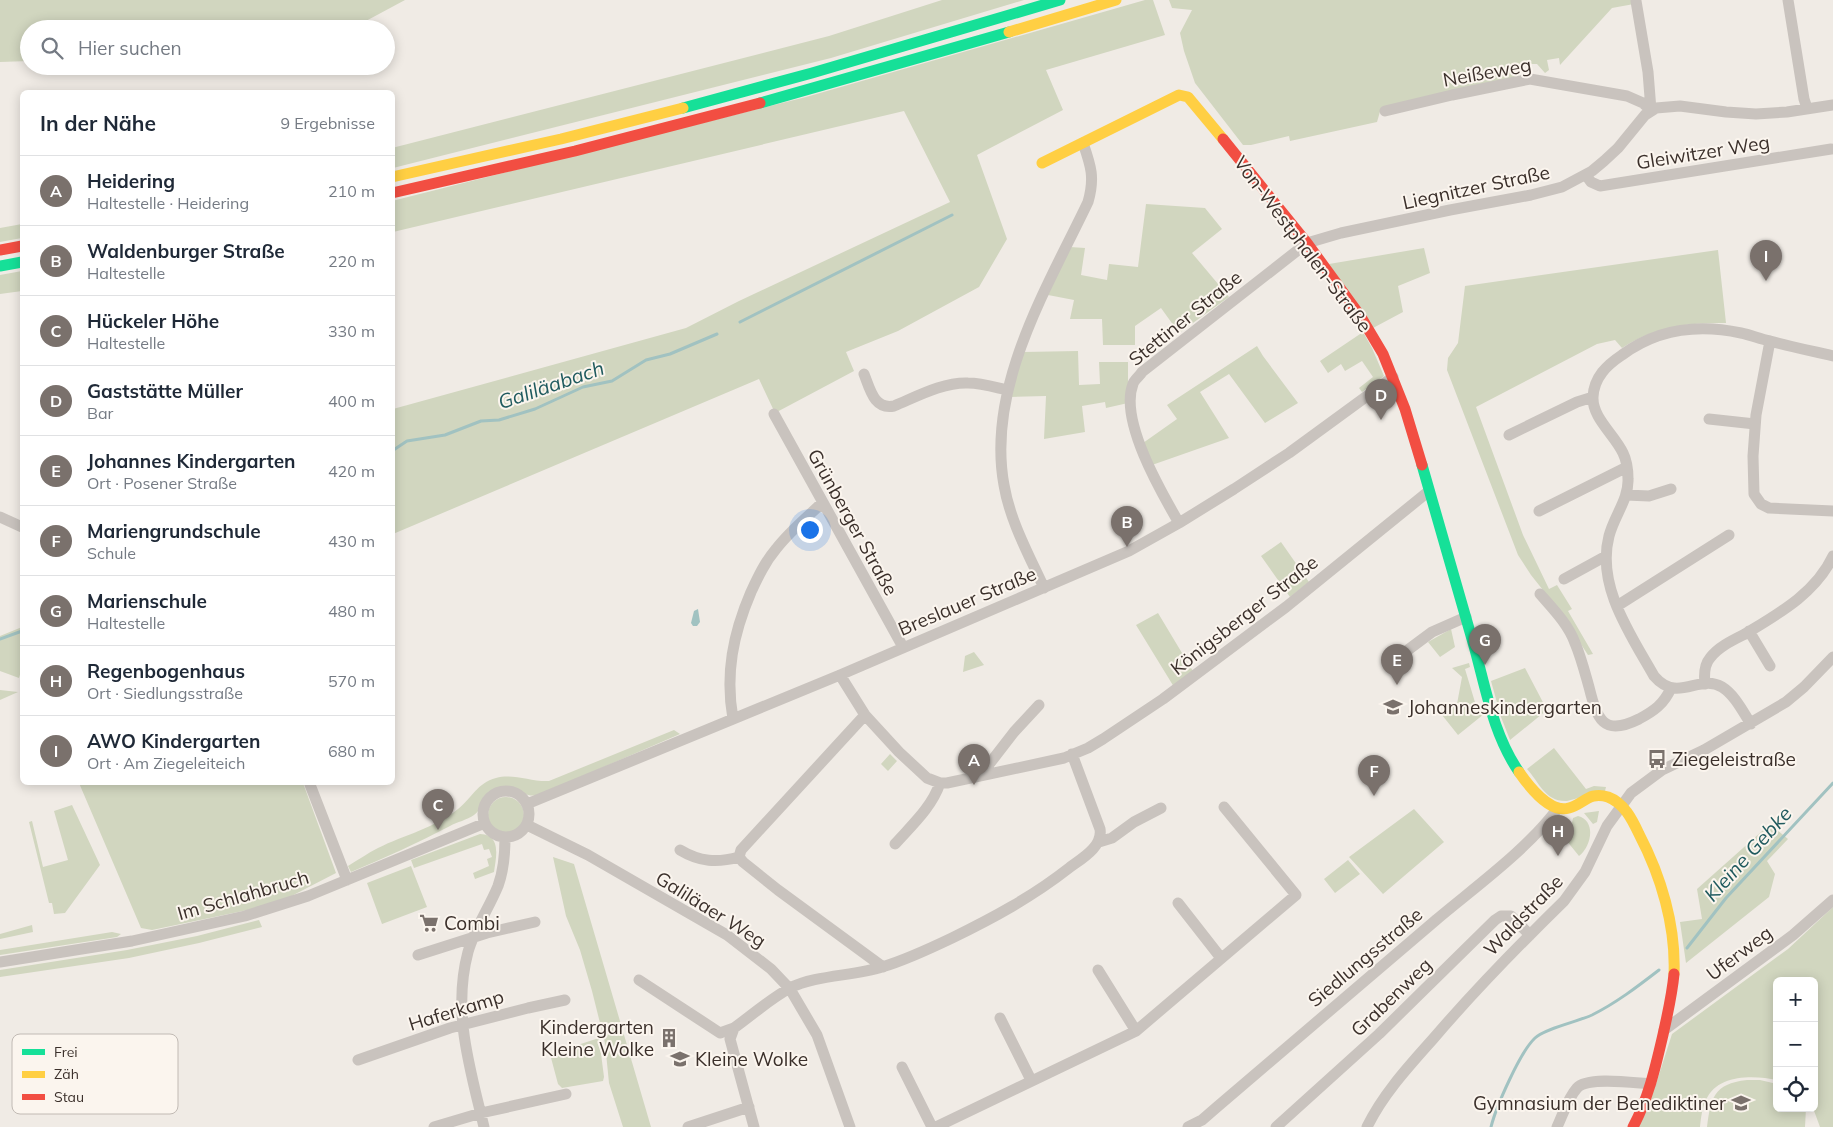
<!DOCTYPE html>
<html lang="de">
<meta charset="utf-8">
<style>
body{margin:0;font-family:Mulish,sans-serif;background:#f2f2f3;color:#1f2937}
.controls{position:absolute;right:15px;bottom:15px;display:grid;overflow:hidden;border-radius:8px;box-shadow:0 2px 12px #0003}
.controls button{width:45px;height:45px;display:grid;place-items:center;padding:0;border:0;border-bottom:1px solid #e0e1e3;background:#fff;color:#1f2937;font:25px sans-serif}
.you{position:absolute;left:809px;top:529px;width:18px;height:18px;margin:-12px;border:4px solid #fff;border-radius:50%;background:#1a73e8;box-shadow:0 0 0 8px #1a73e833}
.badge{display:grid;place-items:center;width:32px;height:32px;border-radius:50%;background:#7a716c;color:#fff;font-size:16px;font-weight:700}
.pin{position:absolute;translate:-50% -41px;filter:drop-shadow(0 1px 2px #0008)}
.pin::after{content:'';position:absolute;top:26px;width:18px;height:15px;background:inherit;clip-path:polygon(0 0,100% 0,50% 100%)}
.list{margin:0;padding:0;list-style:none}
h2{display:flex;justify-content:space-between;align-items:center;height:65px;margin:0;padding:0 20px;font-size:21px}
h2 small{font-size:16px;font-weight:400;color:#747a83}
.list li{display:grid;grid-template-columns:32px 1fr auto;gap:15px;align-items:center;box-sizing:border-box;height:70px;padding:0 20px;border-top:1px solid #e0e1e3}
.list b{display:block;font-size:19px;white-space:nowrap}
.list p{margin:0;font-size:16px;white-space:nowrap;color:#747a83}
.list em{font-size:16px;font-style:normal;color:#747a83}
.icon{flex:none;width:28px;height:28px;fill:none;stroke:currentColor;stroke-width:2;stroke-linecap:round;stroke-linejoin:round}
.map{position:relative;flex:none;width:1833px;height:1127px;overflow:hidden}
.search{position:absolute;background:#fff;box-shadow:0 2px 12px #0003;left:20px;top:20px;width:375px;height:55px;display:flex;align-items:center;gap:12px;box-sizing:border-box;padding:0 18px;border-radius:28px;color:#747a83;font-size:19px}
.panel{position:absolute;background:#fff;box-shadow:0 2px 12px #0003;left:20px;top:90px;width:375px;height:695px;border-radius:8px}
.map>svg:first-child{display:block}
</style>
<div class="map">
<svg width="1833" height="1127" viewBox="0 0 1833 1127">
<rect width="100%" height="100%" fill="#f0ebe5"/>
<path fill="#d1d6bf" d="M0 0H405L351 29H29V61L0 62Z
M942 0H1024L831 58 393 168 392 148 829 36Z
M1145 0H1153L1165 35 1046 70 1063 110 977 155 1007 239 979 287 898 331 846 352 854 371 775 413 759 379 393 534V409L686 328 739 301 950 202 904 111 393 232 392 201 806 97Z
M1169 0H1633L1634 4 1612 8 1560 65 1559 58 1547 60 1549 70 1545 73 1537 64H1518L1519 77 1381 108 1377 122 1290 141 1289 136 1251 145H1243L1195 83 1184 51 1180 33 1192 10 1172 8Z
M1146 204 1205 208 1222 229 1192 253 1229 297 1179 333 1161 308 1135 326V345H1103L1102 319H1070L1074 300 1048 295 1070 247 1085 248 1081 275 1107 280 1109 264 1138 267Z
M22 224V238L0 242V228Z
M1424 248 1430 273 1398 286 1403 312 1373 328 1329 264Z
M1718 250 1726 323C1686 323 1657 326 1622 348L1615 340 1597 344 1476 407 1523 535 1549 589 1557 585 1572 609 1568 611 1593 654 1588 655 1558 609 1531 575 1518 555 1447 370 1448 358 1458 343 1465 286Z
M22 271V291L0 294V275Z
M1363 332 1372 348 1384 376 1362 392 1359 388 1373 377 1362 361 1345 371 1341 364 1328 373 1320 361Z
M1257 346 1263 356 1298 403 1265 423 1229 374 1200 392 1229 438 1152 465 1143 443 1177 419 1167 405Z
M1078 351 1079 385 1100 384 1099 362H1128V403L1106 408 1105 402 1082 406 1085 432 1044 439 1046 396 1010 397 1023 352Z
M1281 542 1309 582 1290 597 1261 556Z
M1158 613 1194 673 1174 687 1136 625Z
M22 627V668L19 678 0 671V636Z
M1451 629 1455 647 1440 657 1428 642Z
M974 652 984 665 963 672 965 656Z
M1469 663 1470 667 1465 669 1477 709 1482 708 1484 714 1458 735 1442 715 1457 704 1462 677 1452 668Z
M1525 668 1547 710 1510 740 1501 717 1491 681Z
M0 690 18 692 0 700Z
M674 730 680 734 539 795C523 799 513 782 495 789 482 795 483 809 474 815 467 820 457 822 450 826 417 843 385 858 351 872L348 866C358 860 368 853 378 848 404 835 435 828 458 809 472 798 477 783 496 778 513 773 531 782 549 781Z
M1554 748 1586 789 1594 786 1606 787 1605 791 1567 801C1545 802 1539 782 1527 769Z
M890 754 897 761 888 771 881 764Z
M79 783H303L336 873 276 904 152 930 141 928Z
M488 815a18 18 0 1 1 36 0a18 18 0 1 1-36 0Z
M72 805 100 865 65 913 54 914 52 903H49L29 822 32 821 43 867 68 860 54 811Z
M1414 809 1444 842 1383 894 1349 857Z
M1599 811 1597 822 1593 824 1584 813Z
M1578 816C1597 821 1591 847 1579 856L1562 835 1571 828 1573 818Z
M1770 824 1788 839 1767 861 1775 874 1769 897 1686 963 1680 922 1702 919 1697 889Z
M480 834C502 835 496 857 494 872L475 879 473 873 489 866 487 859 492 857 489 849 484 850 482 844 414 868 411 860Z
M553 857 574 864 651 1127H623L609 1083 605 1043 592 991 580 950 566 916Z
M1348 860 1360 874 1335 893 1324 879Z
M411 866 427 907 382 924 367 883Z
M1833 907V1127H1820L1813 1108 1814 981H1777V1080C1754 1075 1717 1074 1706 1100 1702 1108 1701 1118 1700 1127H1637L1656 1084 1672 1034 1788 949Z
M259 920 262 927 199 943 129 958 0 977V970L127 950 197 936Z
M32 925 33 932 0 939V934Z
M112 932 121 934 117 937 0 955V950Z
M599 1038 604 1077 603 1081 562 1088 558 1084 550 1054Z
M1747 1080H1760L1777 1084V1108H1806L1805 1127H1707C1711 1098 1713 1084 1747 1080Z"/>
<path fill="#a1c2c1" d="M698 609 700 622 697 626H693L691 623 694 611Z"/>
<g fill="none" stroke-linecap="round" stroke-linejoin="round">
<path stroke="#a1c2c1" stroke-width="3" d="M740 322 952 215
M392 451 407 441 445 435 481 421 499 420 535 409 583 387 612 381 646 360 670 354 717 334
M0 639 22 631
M1687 948 1726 898 1833 783
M1491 1127C1496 1107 1520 1052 1535 1038 1546 1028 1577 1022 1592 1015 1616 1003 1637 987 1659 970"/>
<path stroke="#c9c3be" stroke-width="11" d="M1788 0 1804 99 1807 108
M1636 1 1648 72 1651 110
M1385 111 1452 95 1530 79 1627 96 1643 103 1651 110
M1586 175 1591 182 1600 186 1831 149
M1770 341 1756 415 1753 456 1754 494 1761 504 1769 508 1833 511
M864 374C870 389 874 410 894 406 916 397 943 382 968 383 981 383 994 387 1007 390
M774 414 903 647
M1709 419 1755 424
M1509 435 1577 402 1593 397
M1626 495 1649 496 1671 489
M1539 511 1627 467
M0 517 22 527
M1179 523C1161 492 1119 420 1133 384 1134 380 1140 376 1142 372L1307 243 1341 233 1450 210 1531 195 1562 187 1592 171 1604 161 1618 148 1645 115 1656 108 1680 106 1726 112 1756 114 1787 112 1833 105
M1564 579 1606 556
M1044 588C1029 555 1010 521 1004 485 986 387 1047 288 1088 202 1095 178 1091 166 1083 143
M1540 594C1553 609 1568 624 1575 643 1581 657 1585 673 1589 687 1597 719 1603 737 1639 719 1654 711 1664 704 1671 688
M1617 606 1729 535
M1749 631 1770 666
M1389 664 1432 632 1466 617
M840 675 865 715 899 752 927 778 940 783H947L1064 758 1088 748 1103 739 1163 699 1286 607 1429 491
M1705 684C1704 675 1704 665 1710 658 1718 647 1733 640 1745 634 1778 614 1816 593 1833 556
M865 715 741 850 739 857 743 862 778 890 883 967
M733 719C725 674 733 634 751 592 758 577 765 562 776 549 789 532 806 518 822 503
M1751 724C1743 712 1735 695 1722 687 1699 673 1678 704 1654 676 1631 635 1596 586 1609 536 1614 516 1629 499 1628 479 1628 470 1627 461 1623 453 1615 435 1592 418 1593 397 1594 377 1607 365 1622 355 1657 329 1699 324 1741 333 1751 335 1760 339 1770 341 1791 347 1812 351 1833 356
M980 776 1014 732 1039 705
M309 782 347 880
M483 814a23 23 0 1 1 46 0a23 23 0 1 1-46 0Z
M527 804 840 675 1129 551 1179 523 1234 489 1289 453 1393 377
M527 825 588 855 727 935 771 969 790 989 817 1035 850 1127
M1099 842 1112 838 1134 822 1161 808
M895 844C912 825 932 807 940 783
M680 850C700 862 717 863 739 857
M1178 903 1221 958
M418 955 487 933 535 922
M0 962 132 941 245 916 308 896 485 823
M1098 970 1136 1031
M639 980 720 1033 734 1028
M1000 1018 1031 1080
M1664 1030 1793 935 1833 900
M358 1060 450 1028 528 1008 565 1000
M902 1067 932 1127
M434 1127 481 1113 566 1094
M484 1127C470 1068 452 1012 468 952 475 928 489 908 498 886 504 870 505 854 505 837
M688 1127 749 1107
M754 1127 730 1039 734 1028C752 1015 770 999 790 988 815 975 854 976 882 967 906 960 929 949 952 938 993 918 1032 897 1069 868 1081 859 1103 847 1100 829L1072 754
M936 1127 1136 1031 1296 895 1224 807
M1188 1127 1202 1120 1217 1107C1290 1044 1363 982 1436 920 1475 887 1527 850 1558 808
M1276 1127 1379 1034 1495 920 1501 916H1511L1530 935
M1367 1127C1383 1094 1409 1066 1433 1039 1474 991 1518 946 1564 901L1585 872 1607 826 1631 793 1662 770 1704 750 1786 702 1804 687 1833 657
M1557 1127C1563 1114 1568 1098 1577 1088 1588 1076 1634 1083 1651 1084"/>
<path stroke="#16e098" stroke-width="11" d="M760 103 1009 32
M683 108 812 73 1060 0
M0 266 22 262
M1422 465C1440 526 1457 586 1474 646 1486 689 1493 734 1519 772"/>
<path stroke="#ffcf43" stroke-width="11" d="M1009 32 1116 0
M1042 163 1179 95 1188 97 1223 139
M392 177 561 139 683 108
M1519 772C1528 785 1550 814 1569 808 1584 804 1589 791 1608 797 1624 803 1632 819 1639 834 1661 876 1676 926 1674 974"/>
<path stroke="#f24e42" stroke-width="11" d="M1223 139 1307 243 1361 317 1383 354 1405 409 1422 465
M392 193 575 151 760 103
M0 250 22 246
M1633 1127C1648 1099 1655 1069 1662 1039 1667 1017 1672 996 1674 974"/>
</g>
<defs>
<g id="school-bare" transform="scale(1.5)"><path d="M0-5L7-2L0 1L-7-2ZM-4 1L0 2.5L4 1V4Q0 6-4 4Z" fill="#7a716c" stroke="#fbf5ee" stroke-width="2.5" paint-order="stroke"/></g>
<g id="bus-bare" transform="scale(1.5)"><path d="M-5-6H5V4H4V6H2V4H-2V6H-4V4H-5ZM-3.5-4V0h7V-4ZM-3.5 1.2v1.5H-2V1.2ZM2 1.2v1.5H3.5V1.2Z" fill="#7a716c" stroke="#fbf5ee" stroke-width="2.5" paint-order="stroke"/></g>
<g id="supermarket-bare" transform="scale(1.5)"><path d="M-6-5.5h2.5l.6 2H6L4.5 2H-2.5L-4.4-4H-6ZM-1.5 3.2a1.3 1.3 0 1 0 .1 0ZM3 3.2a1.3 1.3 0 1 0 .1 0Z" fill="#7a716c" stroke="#fbf5ee" stroke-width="2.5" paint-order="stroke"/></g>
<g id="building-bare" transform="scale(1.5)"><path d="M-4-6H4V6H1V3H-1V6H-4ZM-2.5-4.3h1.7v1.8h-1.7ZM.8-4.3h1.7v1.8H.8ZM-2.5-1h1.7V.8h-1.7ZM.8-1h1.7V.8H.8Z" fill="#7a716c" stroke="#fbf5ee" stroke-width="2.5" paint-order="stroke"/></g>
</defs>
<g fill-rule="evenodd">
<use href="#school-bare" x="1393" y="707"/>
<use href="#bus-bare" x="1657" y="759"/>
<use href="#supermarket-bare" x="429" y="923"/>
<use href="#building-bare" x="669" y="1038"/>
<use href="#school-bare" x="680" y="1059"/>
<use href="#school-bare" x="1741" y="1103"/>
</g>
<g text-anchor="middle" stroke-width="4" stroke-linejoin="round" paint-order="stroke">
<g font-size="19" fill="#3b302b" stroke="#fbf5ee">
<text transform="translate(1487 72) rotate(-10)" y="7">Neißeweg</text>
<text transform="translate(1703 152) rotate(-9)" y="7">Gleiwitzer Weg</text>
<text transform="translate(1476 187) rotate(-12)" y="7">Liegnitzer Straße</text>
<text transform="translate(1303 244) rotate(53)" y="7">Von-Westphalen-Straße</text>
<text transform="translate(1185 318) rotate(-39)" y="7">Stettiner Straße</text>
<text transform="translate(853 522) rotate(61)" y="7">Grünberger Straße</text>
<text transform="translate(967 601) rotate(-23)" y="7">Breslauer Straße</text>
<text transform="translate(1244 615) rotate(-38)" y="7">Königsberger Straße</text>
<text transform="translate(243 895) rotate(-16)" y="7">Im Schlahbruch</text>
<text transform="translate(711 909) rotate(32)" y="7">Galiläaer Weg</text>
<text transform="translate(1523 915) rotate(-46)" y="7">Waldstraße</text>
<text transform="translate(1739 953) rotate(-37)" y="7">Uferweg</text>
<text transform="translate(1365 957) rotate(-40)" y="7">Siedlungsstraße</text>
<text transform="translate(1391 997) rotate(-44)" y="7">Grabenweg</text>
<text transform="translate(456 1010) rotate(-17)" y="7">Haferkamp</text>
</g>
<g font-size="19" fill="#3b302b" stroke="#fbf5ee" text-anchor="start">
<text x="1408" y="714">Johanneskindergarten</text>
<text x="1672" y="766">Ziegeleistraße</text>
<text x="444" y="930">Combi</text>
<text x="654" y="1034" text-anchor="end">Kindergarten<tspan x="654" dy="22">Kleine Wolke</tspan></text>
<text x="695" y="1066">Kleine Wolke</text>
<text x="1726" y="1110" text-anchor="end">Gymnasium der Benediktiner</text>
</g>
<g font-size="20" font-style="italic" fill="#1f5a5e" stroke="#fbf5ee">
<text transform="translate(551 385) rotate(-19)" y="7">Galiläabach</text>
<text transform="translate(1748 854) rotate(-48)" y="7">Kleine Gebke</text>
</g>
</g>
<rect x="12" y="1034" width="166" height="80" rx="8" fill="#fbf5ee" stroke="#c1bab4" stroke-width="1"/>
<rect x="22" y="1049" width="23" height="6" fill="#16e098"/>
<rect x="22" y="1071" width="23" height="7" fill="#ffcf43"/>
<rect x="22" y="1094" width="23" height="6" fill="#f24e42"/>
<g font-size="14" fill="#3b302b">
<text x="54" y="1057">Frei</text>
<text x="54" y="1079">Zäh</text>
<text x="54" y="1102">Stau</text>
</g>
</svg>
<div class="controls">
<button>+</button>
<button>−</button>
<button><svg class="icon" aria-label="locate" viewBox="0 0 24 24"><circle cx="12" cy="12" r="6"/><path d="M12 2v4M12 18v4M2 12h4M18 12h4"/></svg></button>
</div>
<div class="you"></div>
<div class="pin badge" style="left:974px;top:785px">A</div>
<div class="pin badge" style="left:1127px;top:547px">B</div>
<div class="pin badge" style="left:438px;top:830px">C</div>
<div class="pin badge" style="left:1381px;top:420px">D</div>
<div class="pin badge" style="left:1397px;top:685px">E</div>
<div class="pin badge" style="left:1374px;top:796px">F</div>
<div class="pin badge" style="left:1485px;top:665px">G</div>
<div class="pin badge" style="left:1558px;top:856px">H</div>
<div class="pin badge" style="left:1766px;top:281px">I</div>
<div class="search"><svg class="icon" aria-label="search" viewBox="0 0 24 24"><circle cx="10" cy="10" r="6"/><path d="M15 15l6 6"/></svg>Hier suchen</div>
<section class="panel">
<h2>In der Nähe<small>9 Ergebnisse</small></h2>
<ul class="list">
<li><span class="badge">A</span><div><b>Heidering</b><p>Haltestelle · Heidering</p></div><em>210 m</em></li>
<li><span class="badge">B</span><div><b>Waldenburger Straße</b><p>Haltestelle</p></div><em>220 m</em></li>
<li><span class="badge">C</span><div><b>Hückeler Höhe</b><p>Haltestelle</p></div><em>330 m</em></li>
<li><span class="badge">D</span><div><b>Gaststätte Müller</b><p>Bar</p></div><em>400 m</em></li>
<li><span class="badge">E</span><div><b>Johannes Kindergarten</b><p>Ort · Posener Straße</p></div><em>420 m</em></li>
<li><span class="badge">F</span><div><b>Mariengrundschule</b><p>Schule</p></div><em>430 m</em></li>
<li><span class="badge">G</span><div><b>Marienschule</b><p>Haltestelle</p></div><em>480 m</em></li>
<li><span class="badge">H</span><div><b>Regenbogenhaus</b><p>Ort · Siedlungsstraße</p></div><em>570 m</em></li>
<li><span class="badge">I</span><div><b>AWO Kindergarten</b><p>Ort · Am Ziegeleiteich</p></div><em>680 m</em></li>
</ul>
</section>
</div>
